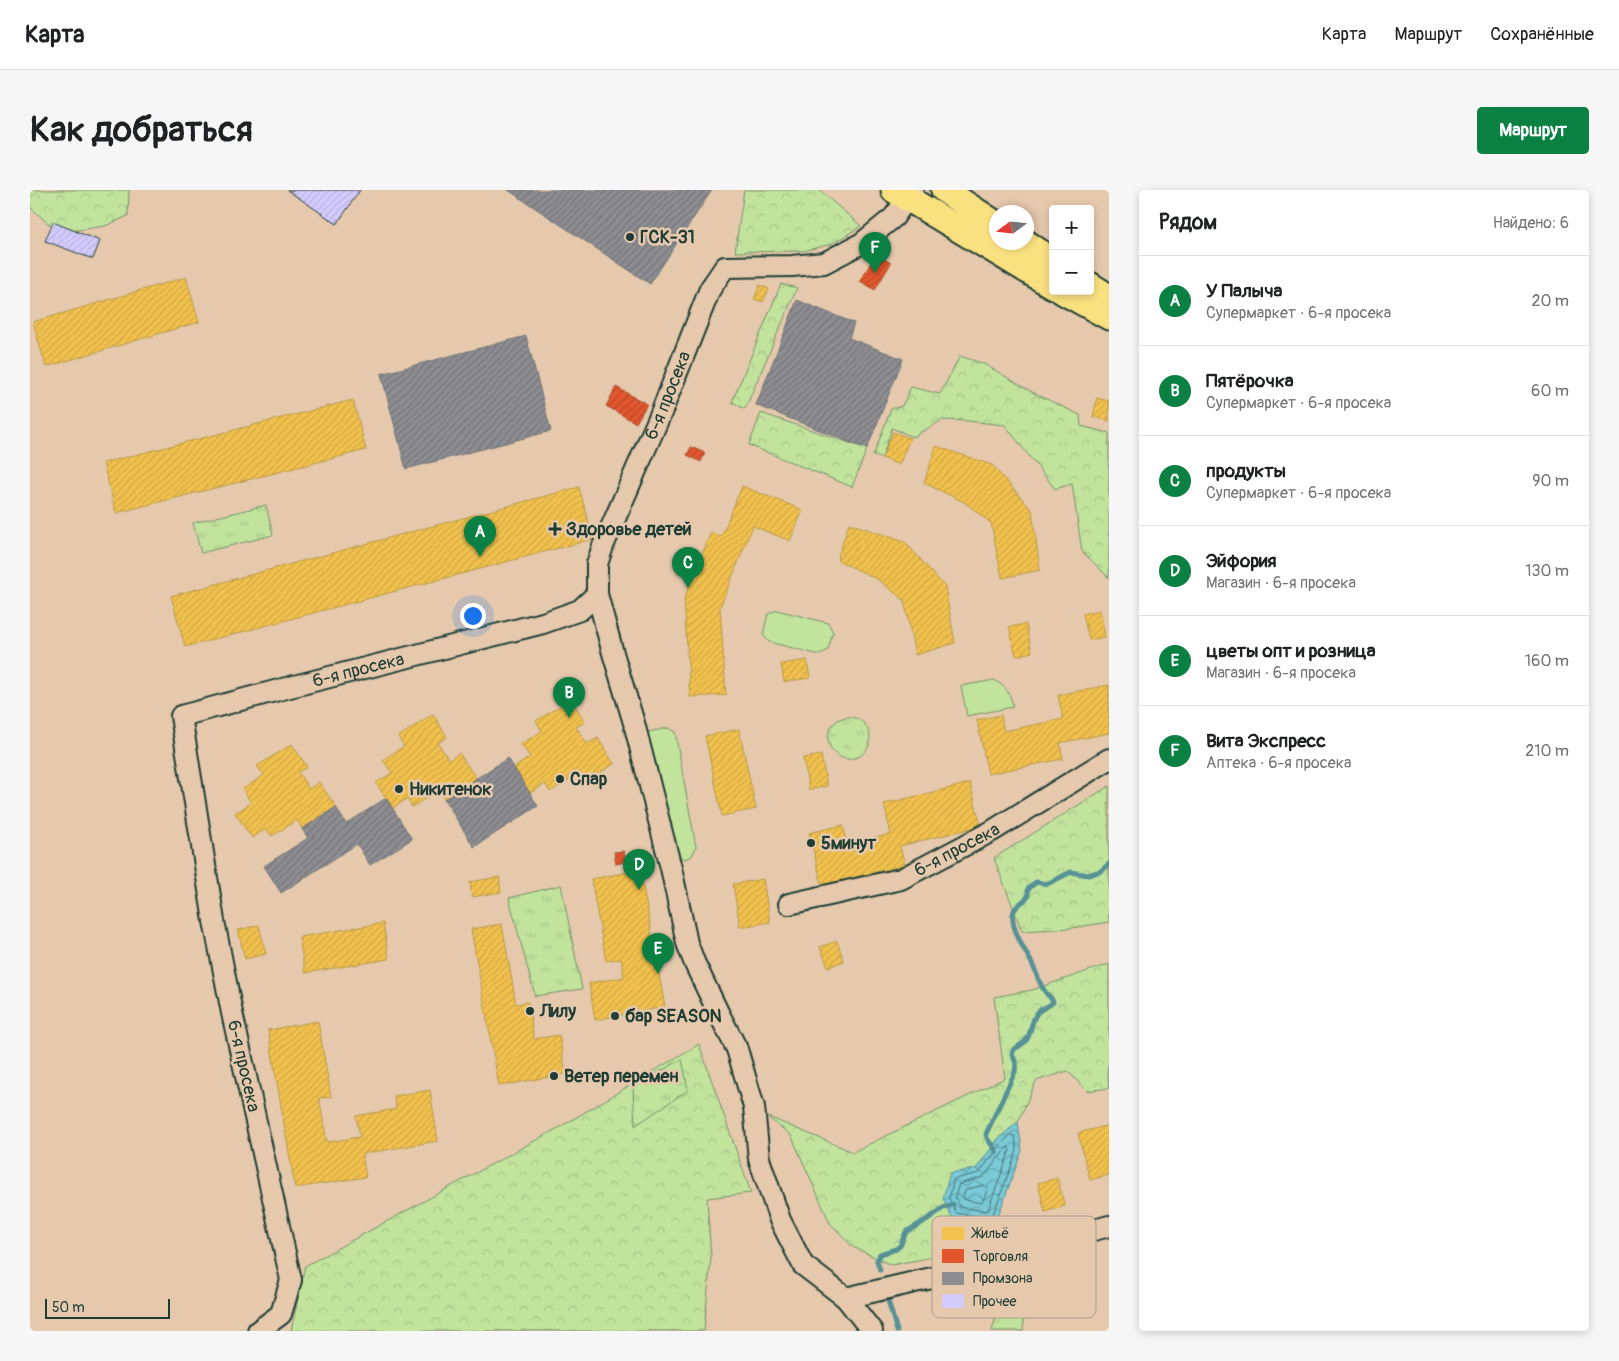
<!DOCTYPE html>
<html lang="ru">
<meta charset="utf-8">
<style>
body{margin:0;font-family:Pangolin,sans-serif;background:#f6f6f6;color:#202124}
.controls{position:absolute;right:15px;top:15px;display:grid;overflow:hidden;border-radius:5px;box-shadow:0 2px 8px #0003}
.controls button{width:45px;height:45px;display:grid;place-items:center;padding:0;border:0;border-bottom:1px solid #e0e0e0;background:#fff;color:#202124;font:25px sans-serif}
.compass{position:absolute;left:959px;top:15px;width:45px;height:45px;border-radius:50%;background:#fff;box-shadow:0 2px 8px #0003;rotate:255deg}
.scale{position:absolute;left:15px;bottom:12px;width:125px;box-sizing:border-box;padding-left:5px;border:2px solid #1f3d34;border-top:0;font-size:14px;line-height:18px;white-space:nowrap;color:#1f3d34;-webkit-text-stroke:4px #e6c9ad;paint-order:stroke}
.you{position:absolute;left:442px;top:425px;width:18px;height:18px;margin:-12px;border:4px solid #fff;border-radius:50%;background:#1a73e8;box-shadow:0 0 0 8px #1a73e833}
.badge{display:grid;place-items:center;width:32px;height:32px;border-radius:50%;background:#0b8043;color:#fff;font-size:16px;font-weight:700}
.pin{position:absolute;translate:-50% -41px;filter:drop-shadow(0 1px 2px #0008)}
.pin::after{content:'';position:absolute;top:26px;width:18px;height:15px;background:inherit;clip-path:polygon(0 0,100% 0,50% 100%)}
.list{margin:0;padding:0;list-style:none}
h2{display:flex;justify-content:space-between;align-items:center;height:65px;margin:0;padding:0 20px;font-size:21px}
h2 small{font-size:16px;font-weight:400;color:#757577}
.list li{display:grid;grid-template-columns:32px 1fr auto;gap:15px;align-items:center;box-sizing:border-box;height:90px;padding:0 20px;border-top:1px solid #e0e0e0}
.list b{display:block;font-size:19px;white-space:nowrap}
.list p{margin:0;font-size:16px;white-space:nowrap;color:#757577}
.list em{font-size:16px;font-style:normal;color:#757577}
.map{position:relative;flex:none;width:1079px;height:1141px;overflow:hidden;border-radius:5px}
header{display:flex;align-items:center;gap:30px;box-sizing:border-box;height:70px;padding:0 25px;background:#fff;border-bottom:1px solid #e0e0e0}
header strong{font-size:24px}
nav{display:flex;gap:28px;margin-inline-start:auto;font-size:18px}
.intro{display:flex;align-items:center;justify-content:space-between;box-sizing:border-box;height:120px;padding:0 30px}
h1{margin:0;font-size:35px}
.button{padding:12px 22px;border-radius:5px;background:#0b8043;color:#fff;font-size:18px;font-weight:700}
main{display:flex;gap:30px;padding:0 30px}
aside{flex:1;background:#fff;border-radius:5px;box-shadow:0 2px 8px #0003}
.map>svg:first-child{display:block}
</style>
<header>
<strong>Карта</strong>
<nav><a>Карта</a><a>Маршрут</a><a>Сохранённые</a></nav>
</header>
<div class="intro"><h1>Как добраться</h1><a class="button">Маршрут</a></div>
<main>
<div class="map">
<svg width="1079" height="1141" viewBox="0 0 1079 1141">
<defs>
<pattern id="forest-crowns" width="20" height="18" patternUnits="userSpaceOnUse" patternTransform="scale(1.25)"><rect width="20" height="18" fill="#c1e39c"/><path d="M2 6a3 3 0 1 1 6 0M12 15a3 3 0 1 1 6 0" fill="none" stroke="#a5c487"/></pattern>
<pattern id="park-tufts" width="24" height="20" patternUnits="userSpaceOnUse" patternTransform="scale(1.25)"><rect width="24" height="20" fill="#c1e39c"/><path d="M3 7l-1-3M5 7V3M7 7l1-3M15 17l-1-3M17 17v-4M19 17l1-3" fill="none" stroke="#a5c487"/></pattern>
<pattern id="water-waves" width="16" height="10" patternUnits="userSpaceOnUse" patternTransform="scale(1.25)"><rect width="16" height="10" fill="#7ac9d7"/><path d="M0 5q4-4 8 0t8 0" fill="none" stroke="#63a4af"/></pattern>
<pattern id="homes-hatch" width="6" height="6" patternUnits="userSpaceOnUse" patternTransform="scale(1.25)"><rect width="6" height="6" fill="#f2c14e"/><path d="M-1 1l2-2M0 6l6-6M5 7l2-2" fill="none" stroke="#cfa745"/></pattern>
<pattern id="shops-hatch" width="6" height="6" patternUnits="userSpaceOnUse" patternTransform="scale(1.25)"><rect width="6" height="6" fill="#e4572e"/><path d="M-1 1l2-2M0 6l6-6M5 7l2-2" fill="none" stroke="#b84928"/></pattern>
<pattern id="industry-hatch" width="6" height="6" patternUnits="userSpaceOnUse" patternTransform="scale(1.25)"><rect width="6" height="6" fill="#8d8d92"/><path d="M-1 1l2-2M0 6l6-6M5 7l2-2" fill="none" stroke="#737478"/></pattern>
<pattern id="building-hatch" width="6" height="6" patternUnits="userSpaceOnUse" patternTransform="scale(1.25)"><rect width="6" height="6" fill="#d4cbfd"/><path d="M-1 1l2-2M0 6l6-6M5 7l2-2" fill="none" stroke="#b6afd9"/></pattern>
</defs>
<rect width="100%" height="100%" fill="#e6c9ad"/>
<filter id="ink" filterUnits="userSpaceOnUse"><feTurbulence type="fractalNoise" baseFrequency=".02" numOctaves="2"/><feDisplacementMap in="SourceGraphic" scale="10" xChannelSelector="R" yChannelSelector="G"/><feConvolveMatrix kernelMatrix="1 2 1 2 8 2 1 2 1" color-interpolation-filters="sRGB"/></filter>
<g filter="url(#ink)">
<path fill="#c1e39c" stroke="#709068" d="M747 420 798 433 803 442 798 460 790 465 739 452 733 445 738 424Z
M964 490C976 496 981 505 983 517L937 526 931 496Z
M638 538 645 542 666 657 662 666 655 669 647 666 617 553 618 542Z"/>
<path fill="url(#forest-crowns)" stroke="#709068" d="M0 0H99L98 26 75 36 29 43 0 17Z
M714 0H789L831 36 802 54 773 61 705 62Z
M751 94 767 98 715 219 702 212Z
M930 166 954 174 1004 203 1050 225 1051 236 1079 243V388L1052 361 1042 294 1025 299 975 235 938 231 912 230 883 247 862 238 852 268 843 266 861 219 872 216 881 197 910 204Z
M731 223 837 259 822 297 719 255Z
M1079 596V732L1042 738 992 741 964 668Z
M1079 774V875L1077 877 1079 898 1057 901 1038 881 1006 891 988 932 968 949 946 979 922 1028 965 1034 952 1058 861 1075 823 1057 800 1033 761 945 736 926 823 962 975 888 964 807 1002 800Z
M669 854 721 1003 677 1008 681 1067 674 1141H261L275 1076 530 937Z"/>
<path fill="url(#park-tufts)" stroke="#709068" d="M236 315 243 345 171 363 163 333Z
M798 548a21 21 0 1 1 42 0a21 21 0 1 1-42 0Z
M531 695 552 799 505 806 479 708Z
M652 869 658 900 605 936 603 897Z
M989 1089 994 1118 993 1141H962L974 1093Z"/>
<path fill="url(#water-waves)" stroke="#569196" d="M988 932 992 961 965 1034 922 1028 913 1008 920 983 946 979 968 949Z"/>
<path fill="url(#homes-hatch)" stroke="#b39946" d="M156 87 169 132 16 177 3 132Z
M730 95 739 99 733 112 724 109Z
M1067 208 1079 211V231L1063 227Z
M323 210 336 260 86 323 73 273Z
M863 242 880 248 869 275 852 268Z
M906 256 962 275 1002 320 1010 380 972 388 961 333 934 312 894 293Z
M712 296 773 320 760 351 723 336 690 417 696 505 660 507 654 409 681 342 691 347Z
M549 297 563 349 155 457 141 406Z
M819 333 875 352 915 397 925 453 885 465 874 410 847 389 807 370Z
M1070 420 1075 447 1059 450 1053 424Z
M996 434 1002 462 986 466 979 437Z
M777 470 780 488 754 492 751 474Z
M1079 495V543L1030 553 1033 569 958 584 947 530 971 525 974 541 1033 529 1028 505Z
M541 509 555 532 546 537 557 554 568 548 584 574 552 594 546 585 520 602 515 594 500 603 484 578 500 567 491 554 512 541 506 531Z
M403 524 417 547 408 553 419 570 429 563 446 588 414 609 408 600 382 617 377 609 363 618 346 593 362 583 353 570 374 556 368 547Z
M709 539 726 619 692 626 675 546Z
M262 554 277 577 268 582 279 599 289 592 306 617 272 639 267 630 242 646 236 639 222 648 205 623 221 613 213 599 234 585 227 576Z
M791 565 797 596 779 600 773 568Z
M940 593 951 636 870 656 875 675 792 695 779 643 813 635 817 655 861 644 854 614Z
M610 680 635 817 565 830 559 793 594 787 591 769 576 771 561 689Z
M469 687 471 702 442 707 440 692Z
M733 689 740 732 710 737 703 694Z
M353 733 359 769 275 783 269 747Z
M472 734 486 814 498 812 504 849 529 845 536 884 469 896 441 739Z
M229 735 236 764 215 769 208 740Z
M807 751 814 771 798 777 790 757Z
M288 831 301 907 289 908 297 952 330 947 326 926 366 919 364 906 400 900 408 951 332 964 336 987 265 998 238 840Z
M1079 935V985L1060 990 1048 943Z
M1027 988 1035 1016 1015 1022 1008 993Z"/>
<path fill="url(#shops-hatch)" stroke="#a94f30" d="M846 64 861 73 845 100 830 91Z
M586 197 617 214 606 233 576 216Z
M661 257 675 263 671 272 657 265Z
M594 661 596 672 586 674 584 662Z"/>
<path fill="url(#industry-hatch)" stroke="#6c7576" d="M478 0H682L620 94Z
M767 110 824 133 819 148 873 169 837 259 726 215Z
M496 146 521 241 376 279 351 184Z
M478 568 508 616 444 657 414 609Z
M356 608 382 649 340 675 327 654 251 703 234 676 278 648 272 639 306 617 316 634Z"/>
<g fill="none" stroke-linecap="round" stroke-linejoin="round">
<path stroke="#437575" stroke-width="1" d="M981 945 985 946 987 961 962 1027 960 1028 926 1023 919 1008 924 989 949 983 972 953Z
M978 957 980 960 958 1020 955 1021 930 1017 925 1007 929 994 953 987Z
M955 995 958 998 952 1013 935 1010 933 1006 936 1000Z"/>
<path stroke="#569196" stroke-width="5" d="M966 962C964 955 957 952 956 944L985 882 986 873 982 864 984 859C1006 848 996 840 1007 823 1011 818 1019 817 1023 812 1022 808 1019 807 1016 803 1008 793 1006 779 999 768 993 757 981 738 983 724 984 716 992 713 998 707V699L1006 692 1017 694 1041 682 1058 685 1071 681 1079 674
M850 1080 847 1071 850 1064 866 1059 870 1056 876 1042 898 1029 913 1018 923 1014
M857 1107 867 1141"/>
</g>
<path fill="url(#building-hatch)" stroke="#1f3d34" d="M257 0H330L307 34Z
M23 32 70 51 63 69 15 51Z"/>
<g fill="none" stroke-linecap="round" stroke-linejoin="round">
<g stroke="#1f3d34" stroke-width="24">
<g id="minor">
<path d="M567 404 583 463 604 533 641 678 657 753 665 774 688 822 707 859 724 917 729 969 750 1030 773 1075 816 1108 842 1141"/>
<path id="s1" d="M759 714 871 689 962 641 1079 569"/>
<path d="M816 1108 906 1087 984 1061 1079 1036"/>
<path id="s2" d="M228 1141 251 1124 261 1090 202 823 184 731 151 526 260 497 513 433 550 420 567 404V374L573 356 631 223 680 99 695 77 762 76 794 73 832 53 864 27 883 0"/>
</g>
</g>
<g stroke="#1f3d34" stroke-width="29">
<path id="major" d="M864 0 1023 96
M914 0 966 34
M995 52 1023 71
M1060 95 1079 107
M1032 101 1079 127"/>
</g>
<use href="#minor" stroke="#e6c9ad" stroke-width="20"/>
<use href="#major" stroke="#fae180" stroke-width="25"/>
</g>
</g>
<g fill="#1f3d34" stroke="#e6c9ad" stroke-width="2">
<circle cx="600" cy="47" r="5"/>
<path d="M522.5 331.5h5v5h5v5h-5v5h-5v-5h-5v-5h5z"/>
<circle cx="530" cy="589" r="5"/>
<circle cx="369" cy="599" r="5"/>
<circle cx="781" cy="653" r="5"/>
<circle cx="500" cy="821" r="5"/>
<circle cx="585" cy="826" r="5"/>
<circle cx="524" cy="886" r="5"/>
</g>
<g text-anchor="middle" stroke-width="5" stroke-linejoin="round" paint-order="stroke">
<g font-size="18" font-weight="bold" fill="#1f3d34" stroke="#e6c9ad" text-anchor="start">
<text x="610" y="53">ГСК-31</text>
<text x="536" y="345">Здоровье детей</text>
<text x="540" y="595">Спар</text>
<text x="379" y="605">Никитенок</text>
<text x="791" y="659">5минут</text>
<text x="510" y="827">Лилу</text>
<text x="595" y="832">бар SEASON</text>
<text x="534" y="892">Ветер перемен</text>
</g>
<g font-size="18" fill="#1f3d34" stroke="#e6c9ad">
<text dy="6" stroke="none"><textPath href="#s2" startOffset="1288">6-я просека</textPath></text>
<text dy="6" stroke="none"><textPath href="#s2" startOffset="822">6-я просека</textPath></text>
<text dy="6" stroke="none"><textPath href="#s1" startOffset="178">6-я просека</textPath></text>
<text transform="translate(214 876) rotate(77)" y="6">6-я просека</text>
</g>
</g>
<rect x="902" y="1026" width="164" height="102" rx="8" fill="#e6c9ad" stroke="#aa9f89" stroke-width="1"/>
<rect x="912" y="1037" width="22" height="13" fill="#f2c14e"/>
<rect x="912" y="1059" width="22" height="14" fill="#e4572e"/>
<rect x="912" y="1082" width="22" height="13" fill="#8d8d92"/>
<rect x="912" y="1104" width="22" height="14" fill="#d4cbfd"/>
<g font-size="14" fill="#1f3d34">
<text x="943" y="1048">Жильё</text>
<text x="943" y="1071">Торговля</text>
<text x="943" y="1093">Промзона</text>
<text x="943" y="1116">Прочее</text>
</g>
</svg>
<div class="controls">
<button>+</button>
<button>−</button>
</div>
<svg class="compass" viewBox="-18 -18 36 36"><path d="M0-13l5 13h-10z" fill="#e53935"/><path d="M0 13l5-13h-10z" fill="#757577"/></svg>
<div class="scale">50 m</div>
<div class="you"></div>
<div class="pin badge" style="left:450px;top:367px">A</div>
<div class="pin badge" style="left:539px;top:528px">B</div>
<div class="pin badge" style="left:658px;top:398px">C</div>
<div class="pin badge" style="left:609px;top:700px">D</div>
<div class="pin badge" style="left:628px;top:784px">E</div>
<div class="pin badge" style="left:845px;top:83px">F</div>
</div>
<aside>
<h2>Рядом<small>Найдено: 6</small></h2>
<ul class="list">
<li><span class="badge">A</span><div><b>У Палыча</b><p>Супермаркет · 6-я просека</p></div><em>20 m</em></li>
<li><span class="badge">B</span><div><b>Пятёрочка</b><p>Супермаркет · 6-я просека</p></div><em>60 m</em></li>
<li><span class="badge">C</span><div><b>продукты</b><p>Супермаркет · 6-я просека</p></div><em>90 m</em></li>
<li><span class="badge">D</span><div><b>Эйфория</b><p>Магазин · 6-я просека</p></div><em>130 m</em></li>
<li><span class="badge">E</span><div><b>цветы опт и розница</b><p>Магазин · 6-я просека</p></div><em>160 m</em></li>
<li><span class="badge">F</span><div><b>Вита Экспресс</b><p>Аптека · 6-я просека</p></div><em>210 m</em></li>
</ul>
</aside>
</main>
